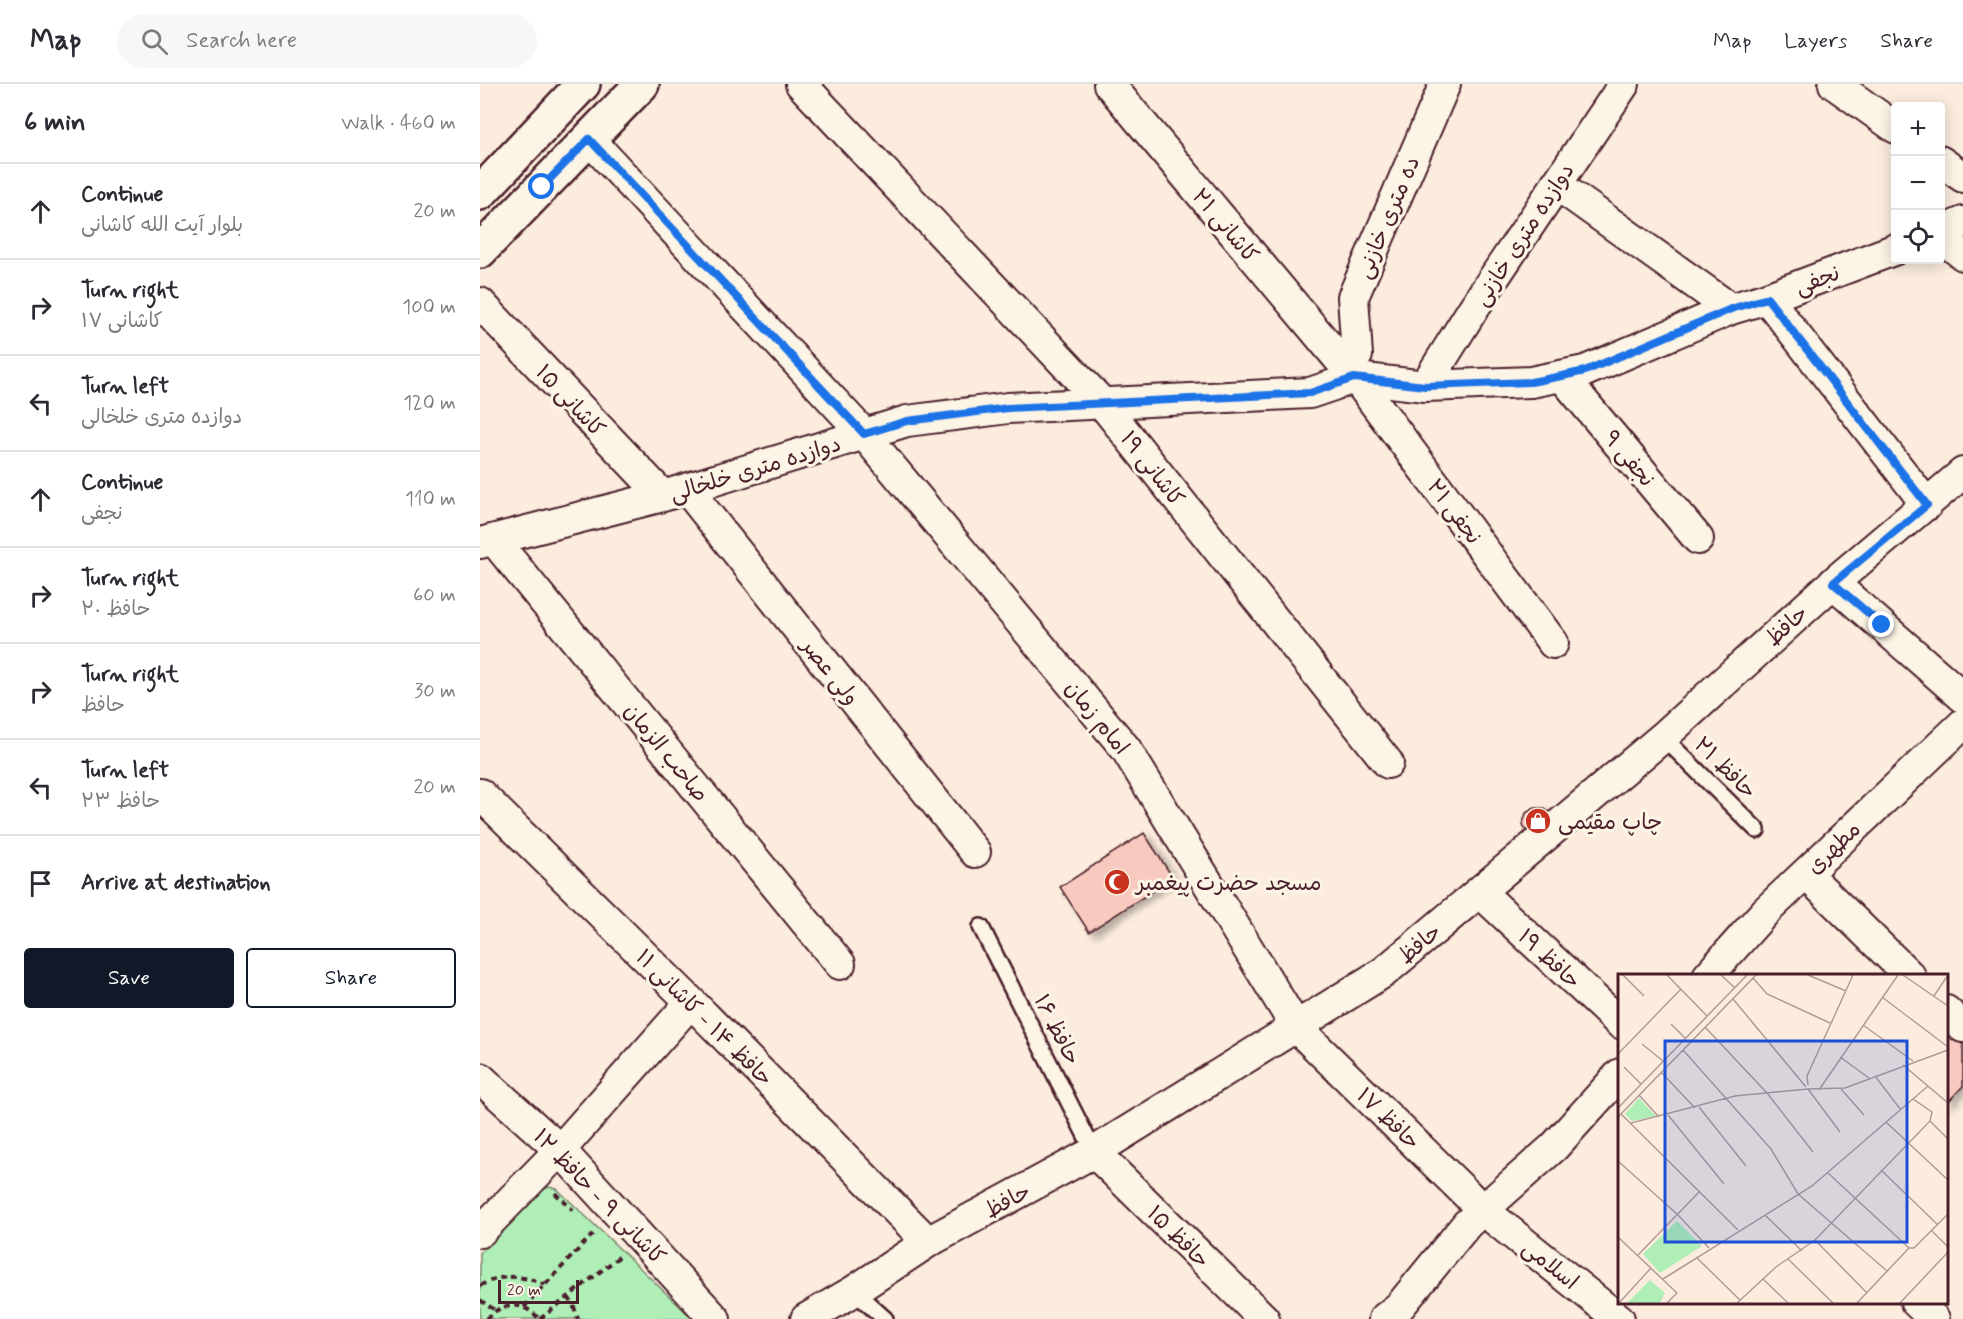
<!DOCTYPE html>
<meta charset="utf-8">
<style>
body{margin:0;font-family:Mynerve,"Playpen Sans Arabic",sans-serif;background:#f7f7f7;color:#2b2b33}
.controls{position:absolute;right:18px;top:18px;display:grid;overflow:hidden;border-radius:6px;box-shadow:0 3px 15px #0003}
.controls button{width:54px;height:54px;display:grid;place-items:center;padding:0;border:0;border-bottom:2px solid #e1e1e2;background:#fff;color:#2b2b33;font:30px sans-serif}
.scale{position:absolute;left:18px;bottom:15px;width:81px;box-sizing:border-box;padding-left:6px;border:3px solid #4a1f2b;border-top:0;font-size:16px;line-height:21px;white-space:nowrap;color:#4a1f2b;-webkit-text-stroke:4px #fcf5e5;paint-order:stroke}
.stop{position:absolute;width:18px;height:18px;margin:-14px;border:4px solid #1a73e8;border-radius:50%;background:#fff}
.stop.end{background:#1a73e8;border-color:#fff;box-shadow:0 2px 6px #0008}
.list{margin:0;padding:0;list-style:none}
h2{display:flex;justify-content:space-between;align-items:center;height:78px;margin:0;padding:0 24px;font-size:26px}
h2 small{font-size:20px;font-weight:400;color:#7c7c81}
.list li{display:grid;grid-template-columns:39px 1fr auto;gap:18px;align-items:center;box-sizing:border-box;height:96px;padding:0 24px;border-top:2px solid #e1e1e2}
.list b{display:block;font-size:22px;white-space:nowrap}
.list p{margin:0;font-size:20px;white-space:nowrap;color:#7c7c81}
.list em{font-size:20px;font-style:normal;color:#7c7c81}
.actions{display:flex;gap:12px;padding:18px 24px}
.actions a{flex:1;padding:14px 0;border:2px solid #111827;border-radius:6px;text-align:center;font-size:21px;color:#111827}
.actions .main{background:#111827;color:#fff}
.icon{flex:none;width:33px;height:33px;fill:none;stroke:currentColor;stroke-width:2;stroke-linecap:round;stroke-linejoin:round}
.map{position:relative;flex:none;width:1483px;height:1235px;overflow:hidden}
header{display:flex;align-items:center;gap:36px;box-sizing:border-box;height:84px;padding:0 30px;background:#fff;border-bottom:2px solid #e1e1e2}
header strong{font-size:28px}
nav{display:flex;gap:33px;margin-inline-start:auto;font-size:21px}
.search{width:420px;height:54px;background:#f7f7f7;display:flex;align-items:center;gap:15px;box-sizing:border-box;padding:0 21px;border-radius:33px;color:#7c7c81;font-size:22px}
main{display:flex}
aside{flex:1;background:#fff}
.map>svg:first-child{display:block}
</style>
<header>
<strong>Map</strong>
<div class="search"><svg class="icon" aria-label="search" viewBox="0 0 24 24"><circle cx="10" cy="10" r="6"/><path d="M15 15l6 6"/></svg>Search here</div>
<nav><a>Map</a><a>Layers</a><a>Share</a></nav>
</header>
<main>
<aside>
<h2>6 min<small>Walk · 460 m</small></h2>
<ul class="list">
<li><svg class="icon" aria-label="ahead" viewBox="0 0 24 24"><path d="M12 20V5M6 11l6-6 6 6"/></svg><div><b>Continue</b><p>بلوار آیت الله کاشانی</p></div><em>20 m</em></li>
<li><svg class="icon" aria-label="right" viewBox="0 0 24 24"><path d="M7 20v-9h11M14 6l5 5-5 5"/></svg><div><b>Turn right</b><p>کاشانی ۱۷</p></div><em>100 m</em></li>
<li><svg class="icon" aria-label="left" viewBox="0 0 24 24"><path d="M17 20v-9H6M10 6l-5 5 5 5"/></svg><div><b>Turn left</b><p>دوازده متری خلخالی</p></div><em>120 m</em></li>
<li><svg class="icon" aria-label="ahead" viewBox="0 0 24 24"><path d="M12 20V5M6 11l6-6 6 6"/></svg><div><b>Continue</b><p>نجفی</p></div><em>110 m</em></li>
<li><svg class="icon" aria-label="right" viewBox="0 0 24 24"><path d="M7 20v-9h11M14 6l5 5-5 5"/></svg><div><b>Turn right</b><p>حافظ ۲۰</p></div><em>60 m</em></li>
<li><svg class="icon" aria-label="right" viewBox="0 0 24 24"><path d="M7 20v-9h11M14 6l5 5-5 5"/></svg><div><b>Turn right</b><p>حافظ</p></div><em>30 m</em></li>
<li><svg class="icon" aria-label="left" viewBox="0 0 24 24"><path d="M17 20v-9H6M10 6l-5 5 5 5"/></svg><div><b>Turn left</b><p>حافظ ۲۳</p></div><em>20 m</em></li>
<li><svg class="icon" aria-label="arrive" viewBox="0 0 24 24"><path d="M6 21V4h12l-3 4 3 4H6"/></svg><div><b>Arrive at destination</b></div></li>
</ul>
<div class="actions"><a class="main">Save</a><a>Share</a></div>
</aside>
<div class="map">
<svg width="1483" height="1235" viewBox="0 0 1483 1235">
<defs>
<filter id="shadow"><feDropShadow dx="6" dy="4" stdDeviation="3" flood-color="#0004"/></filter>
</defs>
<rect width="100%" height="100%" fill="#fbecdd"/>
<filter id="ink" filterUnits="userSpaceOnUse"><feTurbulence type="fractalNoise" baseFrequency=".0167" numOctaves="2"/><feDisplacementMap in="SourceGraphic" scale="12" xChannelSelector="R" yChannelSelector="G"/><feConvolveMatrix kernelMatrix="1 2 1 2 8 2 1 2 1" color-interpolation-filters="sRGB"/></filter>
<g filter="url(#ink)">
<path fill="#afefb7" stroke="#7c8771" stroke-width="1.5" d="M69 1103 77 1105 213 1235H0V1169L62 1106Z"/>
<path fill="#f8c9be" stroke="#4a1f2b" stroke-width="1.5" filter="url(#shadow)" d="M1054 724H1064L1071 731 1050 751 1044 744 1043 739 1046 729Z
M664 749 693 794 609 848 580 803Z
M1467 946 1483 961V1002L1466 1020Z"/>
<g fill="none" stroke-linecap="round" stroke-linejoin="round">
<g stroke="#4a1f2b" stroke-width="20">
<path id="lane" d="M1183 653 1277 746
M501 843 614 1068
M374 1207 405 1235"/>
</g>
<g stroke="#4a1f2b" stroke-width="34">
<path id="street" d="M321 0 622 319 908 679
M629 0 864 281
M1354 0 1416 44
M109 55 384 350 646 665 816 943 1003 1126 1139 1235
M1460 77 1483 93
M1076 100 1251 225
M1460 148 1483 138
M1460 152 1483 171
M1287 214 1447 421
M0 219 183 412
M877 271 873 213 965 0
M1082 292 1218 455
M876 294 1073 559
M877 294 945 302 1051 298 1105 287 1251 225 1287 214 1416 165
M945 302 993 225 1144 0
M207 405 495 768
M14 456 360 880
M0 459 183 412 427 337 528 324 830 309 874 294
M1353 499 1483 613
M0 710 211 918 448 1158
M1326 790 1430 892
M1000 808 1140 939
M1228 892 1285 828 1483 640
M1466 927 1483 943
M0 994 80 1066 235 1235
M614 1068 784 1235
M0 1148 80 1066 211 918
M1436 1218 1454 1235
M326 1235 374 1207 448 1158 614 1068 904 888 1183 653 1353 499 1483 389
M904 1235 920 1222 987 1140 1074 1063 1140 990"/>
</g>
<g stroke="#4a1f2b" stroke-width="38">
<path id="secondary" d="M0 109 103 0
M0 167 162 0"/>
</g>
<path stroke="#4a1f2b" stroke-width="4" stroke-dasharray="6 4.5" stroke-linecap="butt" d="M75 1109 93 1126
M0 1202C21 1189 44 1191 65 1201
M88 1213 93 1220 98 1235
M0 1216 15 1226
M44 1223 115 1148
M7 1235C22 1217 44 1217 59 1235
M60 1235 140 1172"/>
<use href="#lane" stroke="#fcf5e5" stroke-width="15"/>
<use href="#street" stroke="#fcf5e5" stroke-width="30"/>
<use href="#secondary" stroke="#fcf5e5" stroke-width="33"/>
</g>
</g>
<g fill="none" stroke-linecap="round" stroke-linejoin="round" filter="url(#ink)">
<path stroke="#1a73e8" stroke-width="8" d="M62 103 109 55 384 350 427 337 528 324 830 309 874 294 945 302 1051 298 1082 292 1105 287 1251 225 1287 214 1447 421 1353 499 1402 541"/>
</g>
<defs>
<g id="shop-disc" transform="scale(1.35)"><circle r="9.5" fill="#c8321e" stroke="#fcf5e5"/><path d="M-5-2.5h2.3a2.7 3.5 0 0 1 5.4 0H5L5.5 6h-11ZM-1.5-2.5h3a1.5 2.3 0 0 0-3 0Z" fill="#fff"/></g>
<g id="mosque-disc" transform="scale(1.35)"><circle r="9.5" fill="#c8321e" stroke="#fcf5e5"/><path d="M3.5-4.9A6 6 0 1 0 3.5 4.9A5 5 0 1 1 3.5-4.9Z" fill="#fff"/></g>
</defs>
<g fill-rule="evenodd">
<use href="#shop-disc" x="1058" y="737"/>
<use href="#mosque-disc" x="637" y="798"/>
</g>
<g text-anchor="middle" stroke-width="6" stroke-linejoin="round" paint-order="stroke">
<g font-size="22" fill="#4a1f2b" stroke="#fcf5e5">
<text transform="translate(907 133) rotate(-67)" y="8">ده متری خازنی</text>
<text transform="translate(746 141) rotate(50)" y="8">کاشانی ۲۱</text>
<text transform="translate(1043 150) rotate(-57)" y="8">دوازده متری خازنی</text>
<text transform="translate(1337 195) rotate(-21)" y="8">نجفی</text>
<text transform="translate(91 316) rotate(47)" y="8">کاشانی ۱۵</text>
<text transform="translate(1150 374) rotate(50)" y="8">نجفی ۹</text>
<text transform="translate(275 384) rotate(-17)" y="8">دوازده متری خلخالی</text>
<text transform="translate(673 384) rotate(52)" y="8">کاشانی ۱۹</text>
<text transform="translate(975 427) rotate(53)" y="8">نجفی ۲۱</text>
<text transform="translate(1306 541) rotate(-42)" y="8">حافظ</text>
<text transform="translate(351 587) rotate(52)" y="8">ولی عصر</text>
<text transform="translate(618 633) rotate(51)" y="8">امام زمان</text>
<text transform="translate(187 668) rotate(51)" y="8">صاحب الزمان</text>
<text transform="translate(1246 683) rotate(45)" y="8">حافظ ۲۱</text>
<text transform="translate(1353 763) rotate(-44)" y="8">مطهری</text>
<text transform="translate(939 859) rotate(-40)" y="8">حافظ</text>
<text transform="translate(1070 874) rotate(43)" y="8">حافظ ۱۹</text>
<text transform="translate(225 933) rotate(45)" y="8">حافظ ۱۴ - کاشانی ۱۱</text>
<text transform="translate(578 945) rotate(63)" y="8">حافظ ۱۶</text>
<text transform="translate(909 1034) rotate(44)" y="8">حافظ ۱۷</text>
<text transform="translate(120 1112) rotate(46)" y="8">کاشانی ۹ - حافظ ۱۲</text>
<text transform="translate(527 1116) rotate(-28)" y="8">حافظ</text>
<text transform="translate(699 1152) rotate(45)" y="8">حافظ ۱۵</text>
<text transform="translate(1071 1180) rotate(39)" y="8">اسلامی</text>
</g>
<g font-size="22" fill="#4a1f2b" stroke="#fcf5e5" text-anchor="start">
<text x="1078" y="745">چاپ مقیمی</text>
<text x="656" y="806">مسجد حضرت پیغمبر</text>
</g>
</g>
<g transform="translate(1138 890)">
<rect width="330" height="330" fill="#fbecdd"/>
<path d="M21 124 38 142 14 147 7 140ZM59 247 84 272 42 299 25 280ZM32 306 47 319 42 329H9Z" fill="#afefb7"/>
<path fill="none" stroke="#b49a96" stroke-width="1.5" d="M5 1 26 22M49 1 89 42M103 1 117 14M190 1 228 17M285 1 330 32M135 4 149 20 212 49M316 22 330 1M264 23 330 73M115 25 188 113M53 50 67 64M245 51 295 87M87 53 149 119 195 178M24 70 45 87M65 76 153 175 180 220 269 297M0 80 63 15M222 83 251 104M285 91 330 129M6 93 23 110M43 98 77 134M257 102 283 136M190 111 189 102 235 1M190 115 227 114 330 76M190 115 222 158M223 115 246 141M201 116 280 1M21 121 41 143M81 133 128 192M0 134 129 1M3 140 120 256M50 141 106 210M0 143 138 1M312 147 330 165M268 148 330 206M13 149 117 122 190 115M0 187 60 241 91 274M263 196 320 251M210 199 291 274M147 241 184 277M314 257 330 273M0 263 59 319 49 329M197 266 249 319M20 281 82 217M78 283 122 326M170 285 215 329M45 305 194 212 310 112M145 305 170 329M1 329 33 294M119 329 158 293 197 266 312 147 314 138 295 125M239 329 291 274H296L330 240M282 329 330 278"/>
<path fill="#1d4ed8" fill-opacity="0.15" stroke="#1d4ed8" stroke-width="3" d="M47 67H289V268H47Z"/>
<rect width="330" height="330" fill="none" stroke="#4a1f2b" stroke-width="3"/>
</g>
</svg>
<div class="controls">
<button>+</button>
<button>−</button>
<button><svg class="icon" aria-label="locate" viewBox="0 0 24 24"><circle cx="12" cy="12" r="6"/><path d="M12 2v4M12 18v4M2 12h4M18 12h4"/></svg></button>
</div>
<div class="scale">20 m</div>
<div class="stop" style="left:62px;top:103px"></div>
<div class="stop end" style="left:1402px;top:541px"></div>
</div>
</main>
